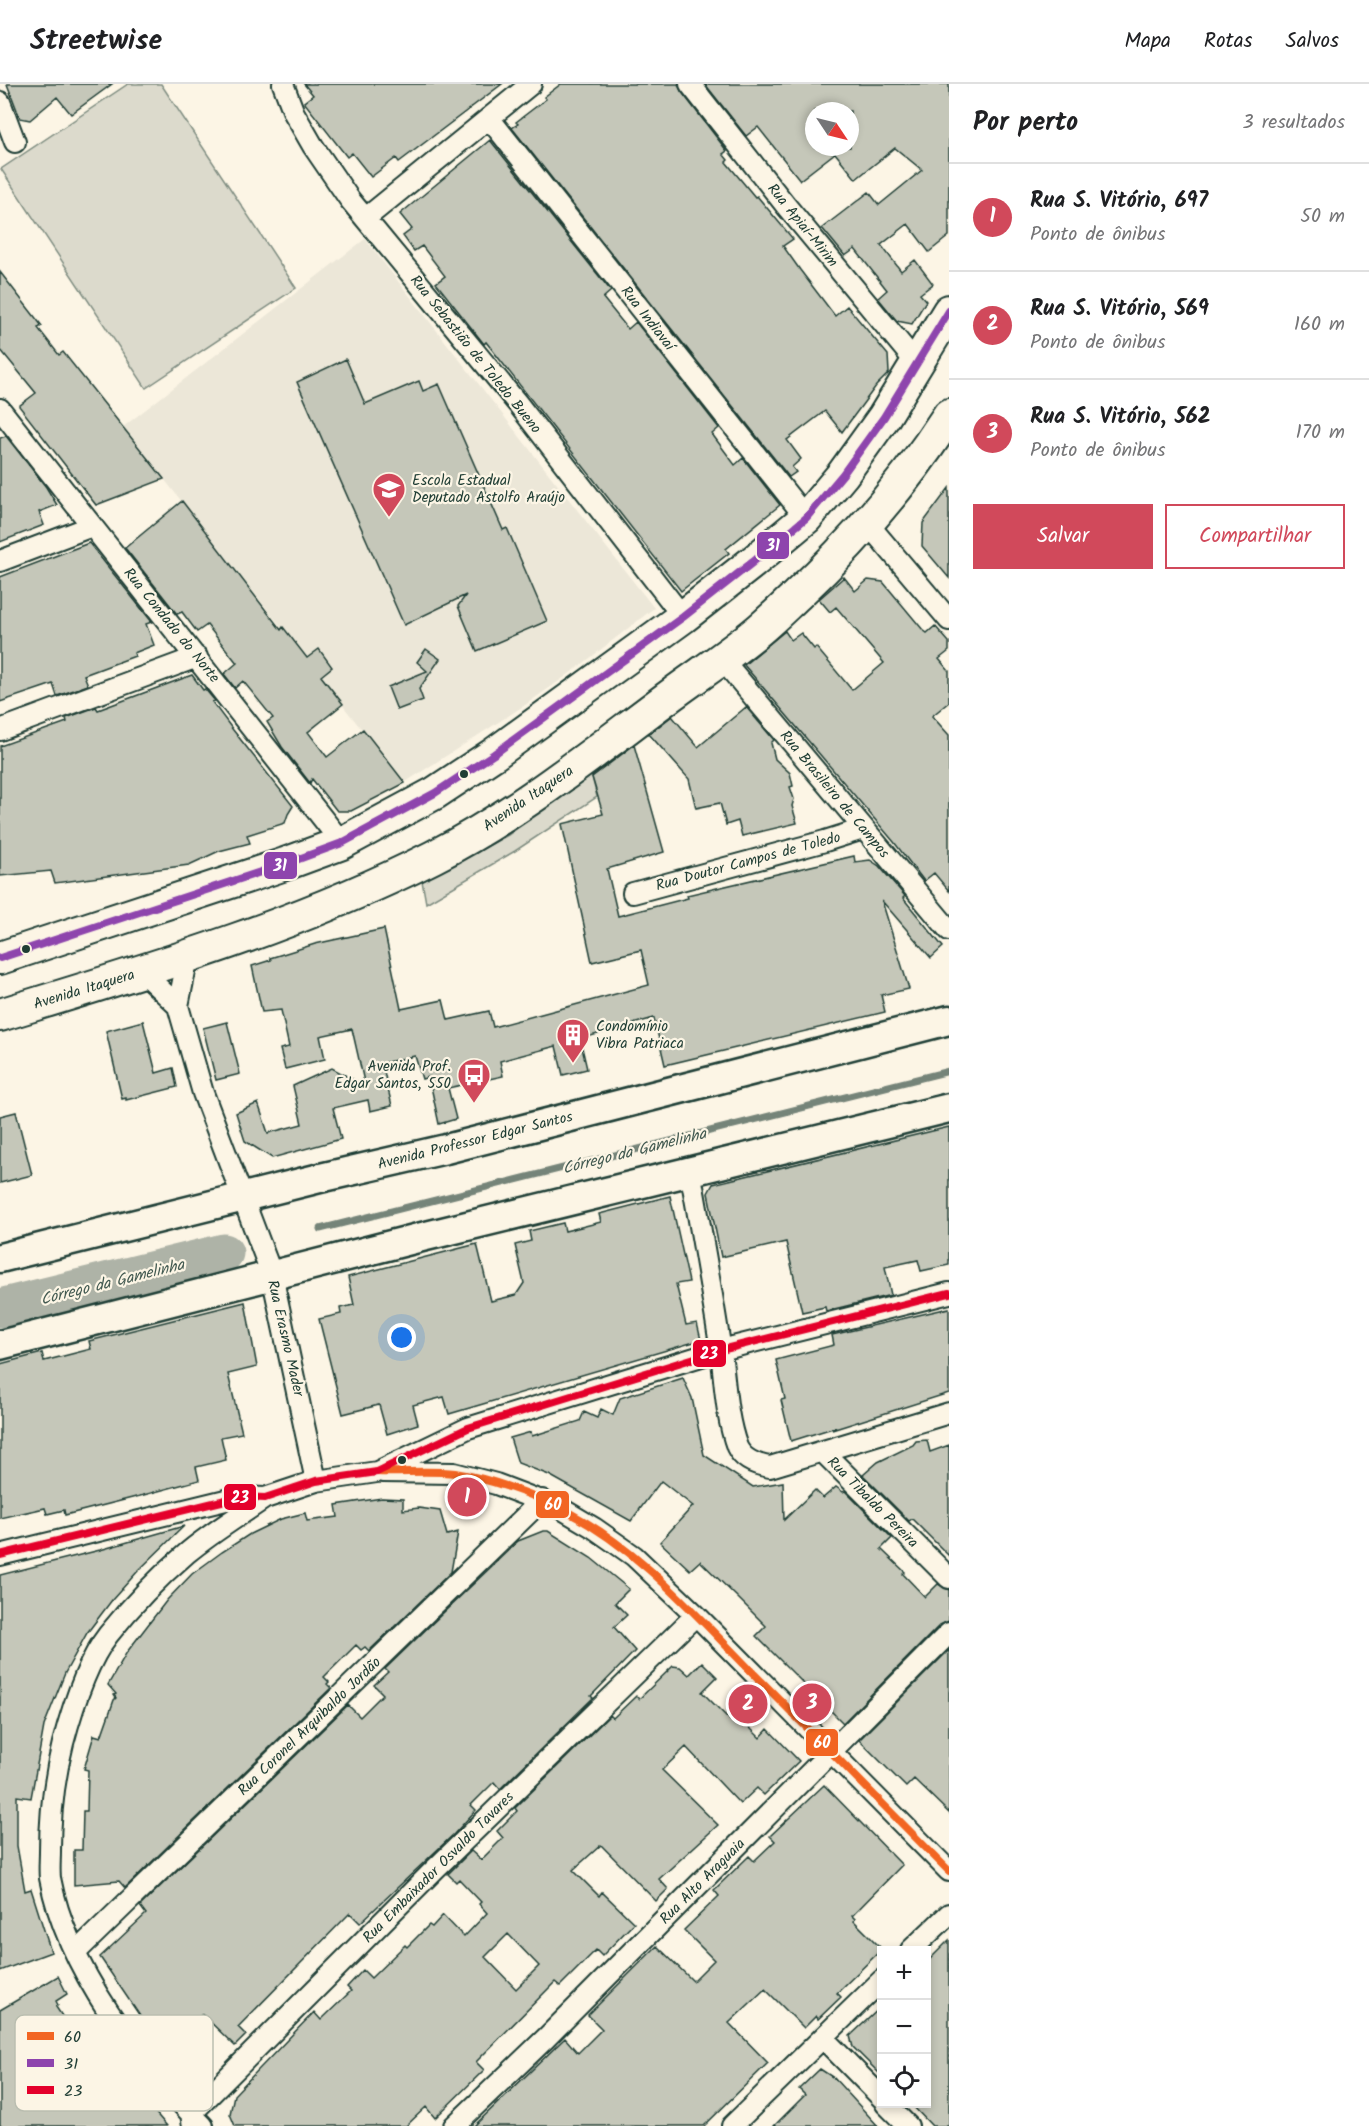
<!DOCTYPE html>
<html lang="pt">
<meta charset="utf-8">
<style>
body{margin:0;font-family:Kalam,sans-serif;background:#f6f6f6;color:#202124}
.controls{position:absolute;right:18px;bottom:18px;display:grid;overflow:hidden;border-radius:0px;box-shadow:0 3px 9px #0003}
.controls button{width:54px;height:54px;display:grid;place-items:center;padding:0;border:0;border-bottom:2px solid #e0e0e0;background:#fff;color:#202124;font:30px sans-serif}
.compass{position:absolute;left:805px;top:18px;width:54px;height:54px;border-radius:50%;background:#fff;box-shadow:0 3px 9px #0003;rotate:125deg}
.you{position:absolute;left:402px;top:1254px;width:21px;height:21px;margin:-15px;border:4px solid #fff;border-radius:50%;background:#1a73e8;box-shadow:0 0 0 9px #1a73e833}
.badge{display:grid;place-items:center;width:39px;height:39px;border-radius:50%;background:#d1495b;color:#fff;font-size:20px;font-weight:700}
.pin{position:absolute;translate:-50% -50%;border:3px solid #fff;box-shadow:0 2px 6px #0006}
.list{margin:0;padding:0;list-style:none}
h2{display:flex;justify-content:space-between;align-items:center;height:78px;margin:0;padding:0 24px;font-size:26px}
h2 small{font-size:20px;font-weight:400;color:#757577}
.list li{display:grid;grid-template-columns:39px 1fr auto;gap:18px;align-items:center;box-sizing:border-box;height:108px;padding:0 24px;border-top:2px solid #e0e0e0}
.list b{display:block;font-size:22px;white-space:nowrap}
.list p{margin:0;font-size:20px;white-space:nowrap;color:#757577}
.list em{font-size:20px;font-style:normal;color:#757577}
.actions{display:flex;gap:12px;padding:18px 24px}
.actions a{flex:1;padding:14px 0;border:2px solid #d1495b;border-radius:0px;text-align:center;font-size:21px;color:#d1495b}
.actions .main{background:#d1495b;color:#fff}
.icon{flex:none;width:33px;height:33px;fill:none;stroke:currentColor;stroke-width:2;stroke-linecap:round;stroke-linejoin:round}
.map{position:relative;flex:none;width:949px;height:2042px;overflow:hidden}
header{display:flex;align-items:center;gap:36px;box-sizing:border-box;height:84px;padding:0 30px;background:#fff;border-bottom:2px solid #e0e0e0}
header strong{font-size:28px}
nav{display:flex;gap:33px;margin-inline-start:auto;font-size:21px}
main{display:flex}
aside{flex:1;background:#fff}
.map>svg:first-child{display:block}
</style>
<header>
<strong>Streetwise</strong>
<nav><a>Mapa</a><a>Rotas</a><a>Salvos</a></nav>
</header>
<main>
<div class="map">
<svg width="949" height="2042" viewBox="0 0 949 2042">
<rect width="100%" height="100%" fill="#fcf5e5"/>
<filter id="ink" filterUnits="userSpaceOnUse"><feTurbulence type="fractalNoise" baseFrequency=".0167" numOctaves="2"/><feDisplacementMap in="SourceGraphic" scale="12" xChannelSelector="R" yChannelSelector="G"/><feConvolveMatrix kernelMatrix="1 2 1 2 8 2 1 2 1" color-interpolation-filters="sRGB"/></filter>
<g filter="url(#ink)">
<path fill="#ece7d8" d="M365 155 654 524 576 585 525 621 404 699 123 343Z"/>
<path fill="#dcdacc" stroke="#7e8c80" stroke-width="1.5" d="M128 0H161L296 204 146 304 1 85Z
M591 689 597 713 515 767 426 819 422 797 508 751Z"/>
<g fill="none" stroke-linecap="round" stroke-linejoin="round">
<path stroke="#758479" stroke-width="7" d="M320 1145 949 987"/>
<path stroke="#aeb3a7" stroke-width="39" d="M0 1224 224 1169"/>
</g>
<path fill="#c5c7b9" stroke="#1f3d34" stroke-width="1.5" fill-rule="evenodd" d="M7 0H112L71 30 57 13 30 36 20 34Z
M304 0H502L399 78 396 74 371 93 352 69 347 73 304 18 313 11Z
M561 0H678L681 7 727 67 723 70 728 76 726 78 755 113 757 112 793 155 783 162 800 186 835 232 847 222 888 271 889 289 876 302 842 348 825 327 787 356 801 375 792 383 796 388 789 393 512 44 518 40 516 38 546 15 544 13Z
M705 0H949V152L929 168 908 140 881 161 901 187 915 176 933 200 920 210 926 217 912 240 897 237 878 214 887 206 855 165 845 172 822 144 869 108 879 121 922 86 895 64 856 95 835 69 800 96 758 43 746 52ZM814 27H850V63H814Z
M490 56 611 207 603 214 628 245 636 238 719 344 712 350 735 381 743 374 780 421 726 465 729 469 681 507 486 258 484 260 436 199 445 192 422 162 414 167 403 152 412 145 400 130Z
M0 188 42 242 38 244 59 271 63 268 164 395 96 421 19 322 36 309 0 265Z
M346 275 365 320 419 297 423 307 439 300 503 446 507 444 547 537 477 567 458 522 466 511 404 541 297 298Z
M6 352 46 403 57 421 39 428 44 441 0 458V354Z
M949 404V494L922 462 923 439Z
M182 417 281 546 283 543 307 574 319 565 332 583 321 592 343 620 308 648 327 673 363 645 405 699 351 727H337L312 695 310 699 282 663 267 638 273 634 243 597 235 604 224 590 237 579 207 541 197 548 182 528 177 530 125 464Z
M89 459 152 538 146 540 154 561 134 569 135 572 84 591 88 601 57 612 53 600 0 618V493Z
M844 493 855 507 868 496 883 498 923 546 927 549 935 542 949 558V567L939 575 949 587V618L932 632 949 651V807L934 789 924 797 894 758 744 581 785 547 791 556 801 549 814 565 816 563 852 606 884 579 836 523 830 528 819 515Z
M426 565 440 575 419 605 423 616 397 626 388 603 427 587 417 578Z
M192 591 203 606 205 605 215 617 212 618 233 646 293 722 288 730 285 739 247 751 250 759 219 767 189 781 55 799 51 787 0 792V662L67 638 66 634 96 623 98 626Z
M746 623 774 656 771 659 775 675 790 689 793 702 790 703 794 715 792 722 797 739 742 752 738 737 726 741 720 719 696 724 689 695 649 650 672 632 698 663Z
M634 661 664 768 607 785 618 832 688 814 687 811 854 772 855 778 870 776 879 782 905 812 903 814 943 863 931 874 882 817 909 905 881 911 885 928 665 981 654 934 580 955 587 985 563 991 556 962 500 977 503 992 448 1004 456 1035 439 1040 429 993 422 995 415 972 382 979 392 1022 370 1027 368 1016 333 1024 341 1055 272 1074 245 1057 236 1029 258 1019 268 1049 302 1040 293 1002 332 984 365 1002 352 945 320 952 325 975 285 985 280 965 289 963 281 926 262 928 252 882 271 876 270 874 315 860 384 845 401 925 443 916 448 936 489 927 493 943 649 901 641 866 592 878 562 740 603 730 592 693Z
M143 937 156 989 173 984 177 1003 126 1016V1014L122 1015 106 947Z
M227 938 240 990 216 996 203 944Z
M16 1028 32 1091 0 1099V1032Z
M949 1043V1181L921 1187 918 1176 885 1183 891 1211 826 1227 825 1223 802 1228 786 1158 721 1173 708 1109 713 1100Z
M670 1112 689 1198 676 1200 686 1241 697 1239 701 1256 449 1330 444 1313 413 1321 418 1340 387 1350 379 1321 343 1330 319 1235 341 1230 340 1224 354 1221 348 1193 477 1160 491 1217 516 1211 524 1199 515 1161 531 1157 529 1147 563 1139 565 1147 601 1138 599 1130Z
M245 1218 257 1283 228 1290 242 1349 221 1353 226 1376 196 1383 199 1396 140 1412 65 1431 64 1426 47 1430 45 1424 0 1434V1280L42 1269 44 1277 91 1265 89 1257Z
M949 1224V1309L832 1346 836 1343 791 1357 781 1316 785 1315 776 1276 834 1261 832 1251Z
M683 1294 692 1314 704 1371 753 1403 783 1398 784 1436 815 1406 823 1414 836 1403 843 1408 845 1407 892 1454 881 1465 905 1488 903 1490 925 1513 938 1500 949 1506V1537L940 1541 843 1639 756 1552 766 1542 737 1513 700 1477 690 1486 660 1458 693 1422 661 1397 631 1437 549 1391 518 1379 510 1354 531 1348 532 1352 580 1337 584 1328 597 1334 601 1325 613 1331 620 1314Z
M927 1356 930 1368 949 1361V1472L912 1435 909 1437 863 1391 878 1378 913 1361 916 1357Z
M382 1414 403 1415V1426L419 1424 440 1427 447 1451 458 1448 451 1488 369 1567 365 1563 361 1566 356 1561 324 1593 329 1598 327 1600 331 1604 125 1804 119 1797 74 1801V1766H82L83 1727H87L88 1686 84 1685 94 1651 101 1653 114 1616 116 1614 114 1611 116 1610 108 1601 127 1568 167 1516 192 1490 222 1468 250 1450 281 1435 305 1429 307 1437 338 1433 336 1421Z
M184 1442 138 1487 112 1516 87 1549 65 1589 44 1642 31 1714 17 1712V1762L25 1807 31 1805 51 1868 0 1887V1491L100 1466Z
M543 1447H548L591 1474 629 1505 615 1519 627 1531 614 1543 635 1567 591 1612 593 1614 500 1705 494 1698 471 1721 476 1726 454 1750 360 1839 350 1829 238 1943 246 1951 235 1962 202 1930 165 1969 100 1873 146 1830 140 1822 348 1621 360 1633 383 1610 374 1601 388 1588 385 1585 444 1528 518 1457Z
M949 1566V1729L914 1695 906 1703 859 1656Z
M702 1578 717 1593 702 1608 730 1636 736 1630 760 1654 768 1645 799 1677 764 1711 757 1704 740 1720 686 1663 662 1686 718 1741 659 1795 668 1805 656 1817 601 1761 573 1786 599 1812 602 1808 634 1839 602 1872 596 1866 560 1902 555 1898 476 1978 484 1986 435 2034 426 2023 406 2042H235L230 2030 234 2011 314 1928 321 1936 351 1907 347 1903 363 1886 371 1894 405 1861 407 1863 429 1841 432 1843 443 1831 464 1853 487 1829 479 1820 481 1818 459 1795 456 1798 448 1790 471 1767 481 1776 503 1754 497 1747 517 1727 515 1724 610 1631 613 1634 636 1612 639 1615 673 1582 680 1583 689 1591ZM508 1850 539 1882 516 1905 485 1873Z
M824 1701 902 1781 852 1832 855 1835 854 1837 882 1865 837 1909 841 1913 818 1935 816 1932 804 1944 765 1905 729 1939 768 1979 704 2042H474L565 1954 578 1969 602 1945 588 1931 657 1862 693 1897 714 1876 684 1846 719 1812 714 1806 749 1772 754 1777 775 1757 770 1752Z
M949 1856V2042H932L910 2019H927V1878Z
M58 1892 67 1910 56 1917 58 1921 56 1923 74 1950 87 1941 105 1966 93 1977 116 2002 125 1994 167 2042H0V1926Z
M882 1922V1992L853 1963 850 1952Z
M820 1985 834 1994 878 2042H774L805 2011 799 2005Z"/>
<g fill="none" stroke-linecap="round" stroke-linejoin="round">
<g stroke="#1f3d34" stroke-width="24">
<path id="minor" d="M283 0 294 29 313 62 350 116 518 320 683 533
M690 0 787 123 918 281
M0 18 15 58
M489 34 806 434
M366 134 531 0
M0 325 342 759
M868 440 949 536
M0 477 92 442
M721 574 949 846
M0 646 197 573
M633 809 825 757 863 745
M188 872 178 922 203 1009 272 1191 316 1397
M142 888 178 922
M690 1086C701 1147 712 1207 721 1268 725 1299 726 1333 737 1363 743 1376 757 1381 770 1383L949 1329
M823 1368 949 1494
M383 1388 454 1389 496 1400 562 1425 594 1444 634 1472 696 1531 949 1787
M0 1471 238 1413 265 1414 316 1397 377 1388 468 1344 623 1296 721 1266 949 1209
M911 1866 949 1830
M76 1868 542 1416
M823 1954 882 2014
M886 2020 908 2042
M193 2042 191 2030 435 1785 696 1531
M203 2042C139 1978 67 1885 50 1794 49 1786 50 1776 50 1767 50 1730 54 1695 63 1659 72 1625 86 1579 108 1551 131 1522 159 1493 187 1469 211 1449 239 1432 265 1414
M454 2042 546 1954 949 1549
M732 2042 882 1896"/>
</g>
<g stroke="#1f3d34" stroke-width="33">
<path id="secondary" d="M0 1174 320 1094 446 1065 949 936
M0 1261 422 1153 949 1024"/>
</g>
<g stroke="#1f3d34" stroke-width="36">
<path id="primary" d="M0 874 285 780 342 759 435 709 494 670 683 533 753 478 806 434 843 390 884 333 949 227
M0 931C147 886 295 843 433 773 518 730 594 668 671 611 698 591 727 572 754 550 769 538 783 524 797 511 855 457 906 398 949 331"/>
</g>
<use href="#minor" stroke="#fcf5e5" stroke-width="20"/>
<use href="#secondary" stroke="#fcf5e5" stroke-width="28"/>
<use href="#primary" stroke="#fcf5e5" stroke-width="32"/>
<g stroke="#fcf5e5" stroke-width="12">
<path id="bus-1" d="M377 1388C403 1389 430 1386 455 1389 486 1394 534 1410 562 1425 637 1463 693 1528 751 1587 817 1653 883 1720 949 1787"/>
</g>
<g stroke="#fcf5e5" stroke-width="12">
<path id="bus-2" d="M0 874 285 780 342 759 435 709 494 670 683 533 753 478 806 434 843 390 884 333 949 227"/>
</g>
<g stroke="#fcf5e5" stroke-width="12">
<path id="bus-3" d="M0 1471 238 1413 265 1414 316 1397 377 1388 468 1344 623 1296 721 1266 949 1209"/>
</g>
<use href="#bus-1" stroke="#f26522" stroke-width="8"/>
<use href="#bus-2" stroke="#8e44ad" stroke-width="8"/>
<use href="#bus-3" stroke="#e4002b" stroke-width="8"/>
</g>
</g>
<defs>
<g id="school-pin" transform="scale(1.725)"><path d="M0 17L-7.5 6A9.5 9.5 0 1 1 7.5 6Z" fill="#d1495b" stroke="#fcf5e5"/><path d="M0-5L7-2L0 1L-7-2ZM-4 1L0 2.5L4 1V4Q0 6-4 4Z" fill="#fff"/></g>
<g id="building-pin" transform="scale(1.725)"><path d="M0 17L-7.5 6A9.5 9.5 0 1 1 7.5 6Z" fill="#d1495b" stroke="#fcf5e5"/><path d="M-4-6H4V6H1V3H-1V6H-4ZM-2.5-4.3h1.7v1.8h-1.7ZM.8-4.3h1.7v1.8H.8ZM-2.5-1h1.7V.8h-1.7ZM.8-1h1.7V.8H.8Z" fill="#fff"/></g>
<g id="bus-pin" transform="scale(1.725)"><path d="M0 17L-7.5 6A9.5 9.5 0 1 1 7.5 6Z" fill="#d1495b" stroke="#fcf5e5"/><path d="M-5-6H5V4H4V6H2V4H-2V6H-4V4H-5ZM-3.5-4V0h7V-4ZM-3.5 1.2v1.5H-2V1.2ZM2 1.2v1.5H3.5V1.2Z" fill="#fff"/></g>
</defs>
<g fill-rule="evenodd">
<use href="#school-pin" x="389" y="405"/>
<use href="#building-pin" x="573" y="951"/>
<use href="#bus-pin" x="474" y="991"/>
</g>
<g fill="#1f3d34" stroke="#fcf5e5" stroke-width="2">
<circle cx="464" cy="690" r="5"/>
<circle cx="26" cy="865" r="5"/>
<circle cx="402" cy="1376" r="5"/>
</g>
<g text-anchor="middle" stroke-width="4.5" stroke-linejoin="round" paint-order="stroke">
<g font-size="15" fill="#1f3d34" stroke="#fcf5e5">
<text transform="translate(803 141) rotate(51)" y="5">Rua Apiaí-Mirim</text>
<text transform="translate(648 234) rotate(52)" y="5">Rua Indiavaí</text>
<text transform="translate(476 270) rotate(51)" y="5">Rua Sebastião de Toledo Bueno</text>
<text transform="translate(172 541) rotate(51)" y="5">Rua Condado do Norte</text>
<text transform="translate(835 710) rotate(50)" y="5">Rua Brasileiro de Campos</text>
<text transform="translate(528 714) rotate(-34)" y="5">Avenida Itaquera</text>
<text transform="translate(748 777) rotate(-15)" y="5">Rua Doutor Campos de Toledo</text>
<text transform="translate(84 905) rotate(-17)" y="5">Avenida Itaquera</text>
<text transform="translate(475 1056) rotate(-14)" y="5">Avenida Professor Edgar Santos</text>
<text transform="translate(286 1254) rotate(77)" y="5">Rua Erasmo Mader</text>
<text transform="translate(873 1418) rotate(45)" y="5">Rua Tibaldo Pereira</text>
<text transform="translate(309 1642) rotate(-44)" y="5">Rua Coronel Arquibaldo Jordão</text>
<text transform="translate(438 1783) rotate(-45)" y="5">Rua Embaixador Osvaldo Tavares</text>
<text transform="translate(702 1797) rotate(-45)" y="5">Rua Alto Araguaia</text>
</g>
<g font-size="15" fill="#1f3d34" stroke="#fcf5e5" text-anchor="start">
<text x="412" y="401">Escola Estadual<tspan x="412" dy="17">Deputado Astolfo Araújo</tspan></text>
<text x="596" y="947">Condomínio<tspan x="596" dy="17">Vibra Patriaca</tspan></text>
<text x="451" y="987" text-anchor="end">Avenida Prof.<tspan x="451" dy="17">Edgar Santos, 550</tspan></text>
</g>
<g font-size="16" font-style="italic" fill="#435a51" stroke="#fcf5e5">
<text transform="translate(634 1066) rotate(-14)" y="6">Córrego da Gamelinha</text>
<text transform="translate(112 1197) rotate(-14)" y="6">Córrego da Gamelinha</text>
</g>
</g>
<rect x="15" y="1931" width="198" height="96" rx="9" fill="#fcf5e5" stroke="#babeb0" stroke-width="1.5"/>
<rect x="27" y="1948" width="27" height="8" fill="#f26522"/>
<rect x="27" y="1975" width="27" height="8" fill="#8e44ad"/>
<rect x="27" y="2002" width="27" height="8" fill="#e4002b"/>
<g font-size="16" fill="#1f3d34">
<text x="64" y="1958">60</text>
<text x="64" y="1985">31</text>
<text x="64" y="2012">23</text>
</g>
<g stroke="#fcf5e5" stroke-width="2">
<rect x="756" y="447" width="34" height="29" rx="6" fill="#8e44ad"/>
<rect x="263" y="767" width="35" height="29" rx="6" fill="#8e44ad"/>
<rect x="692" y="1255" width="35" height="29" rx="6" fill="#e4002b"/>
<rect x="223" y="1399" width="34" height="28" rx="6" fill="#e4002b"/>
<rect x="535" y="1406" width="35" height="29" rx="6" fill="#f26522"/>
<rect x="805" y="1644" width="34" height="29" rx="6" fill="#f26522"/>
</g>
<g font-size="16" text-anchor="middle" font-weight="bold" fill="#fff">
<text x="773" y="467">31</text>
<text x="280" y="787">31</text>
<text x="709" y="1275">23</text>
<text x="240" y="1419">23</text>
<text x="553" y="1426">60</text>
<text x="822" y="1664">60</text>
</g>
</svg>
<div class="controls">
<button>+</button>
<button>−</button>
<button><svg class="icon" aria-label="locate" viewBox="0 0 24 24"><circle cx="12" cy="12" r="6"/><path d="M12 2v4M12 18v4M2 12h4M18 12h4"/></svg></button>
</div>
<svg class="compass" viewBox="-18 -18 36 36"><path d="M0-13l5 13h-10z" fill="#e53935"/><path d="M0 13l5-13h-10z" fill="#757577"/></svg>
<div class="you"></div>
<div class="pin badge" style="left:467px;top:1413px">1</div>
<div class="pin badge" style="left:748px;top:1620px">2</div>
<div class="pin badge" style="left:812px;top:1619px">3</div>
</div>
<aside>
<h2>Por perto<small>3 resultados</small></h2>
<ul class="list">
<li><span class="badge">1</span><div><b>Rua S. Vitório, 697</b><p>Ponto de ônibus</p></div><em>50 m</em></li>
<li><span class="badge">2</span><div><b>Rua S. Vitório, 569</b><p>Ponto de ônibus</p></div><em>160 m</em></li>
<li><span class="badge">3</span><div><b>Rua S. Vitório, 562</b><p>Ponto de ônibus</p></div><em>170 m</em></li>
</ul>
<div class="actions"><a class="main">Salvar</a><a>Compartilhar</a></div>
</aside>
</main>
